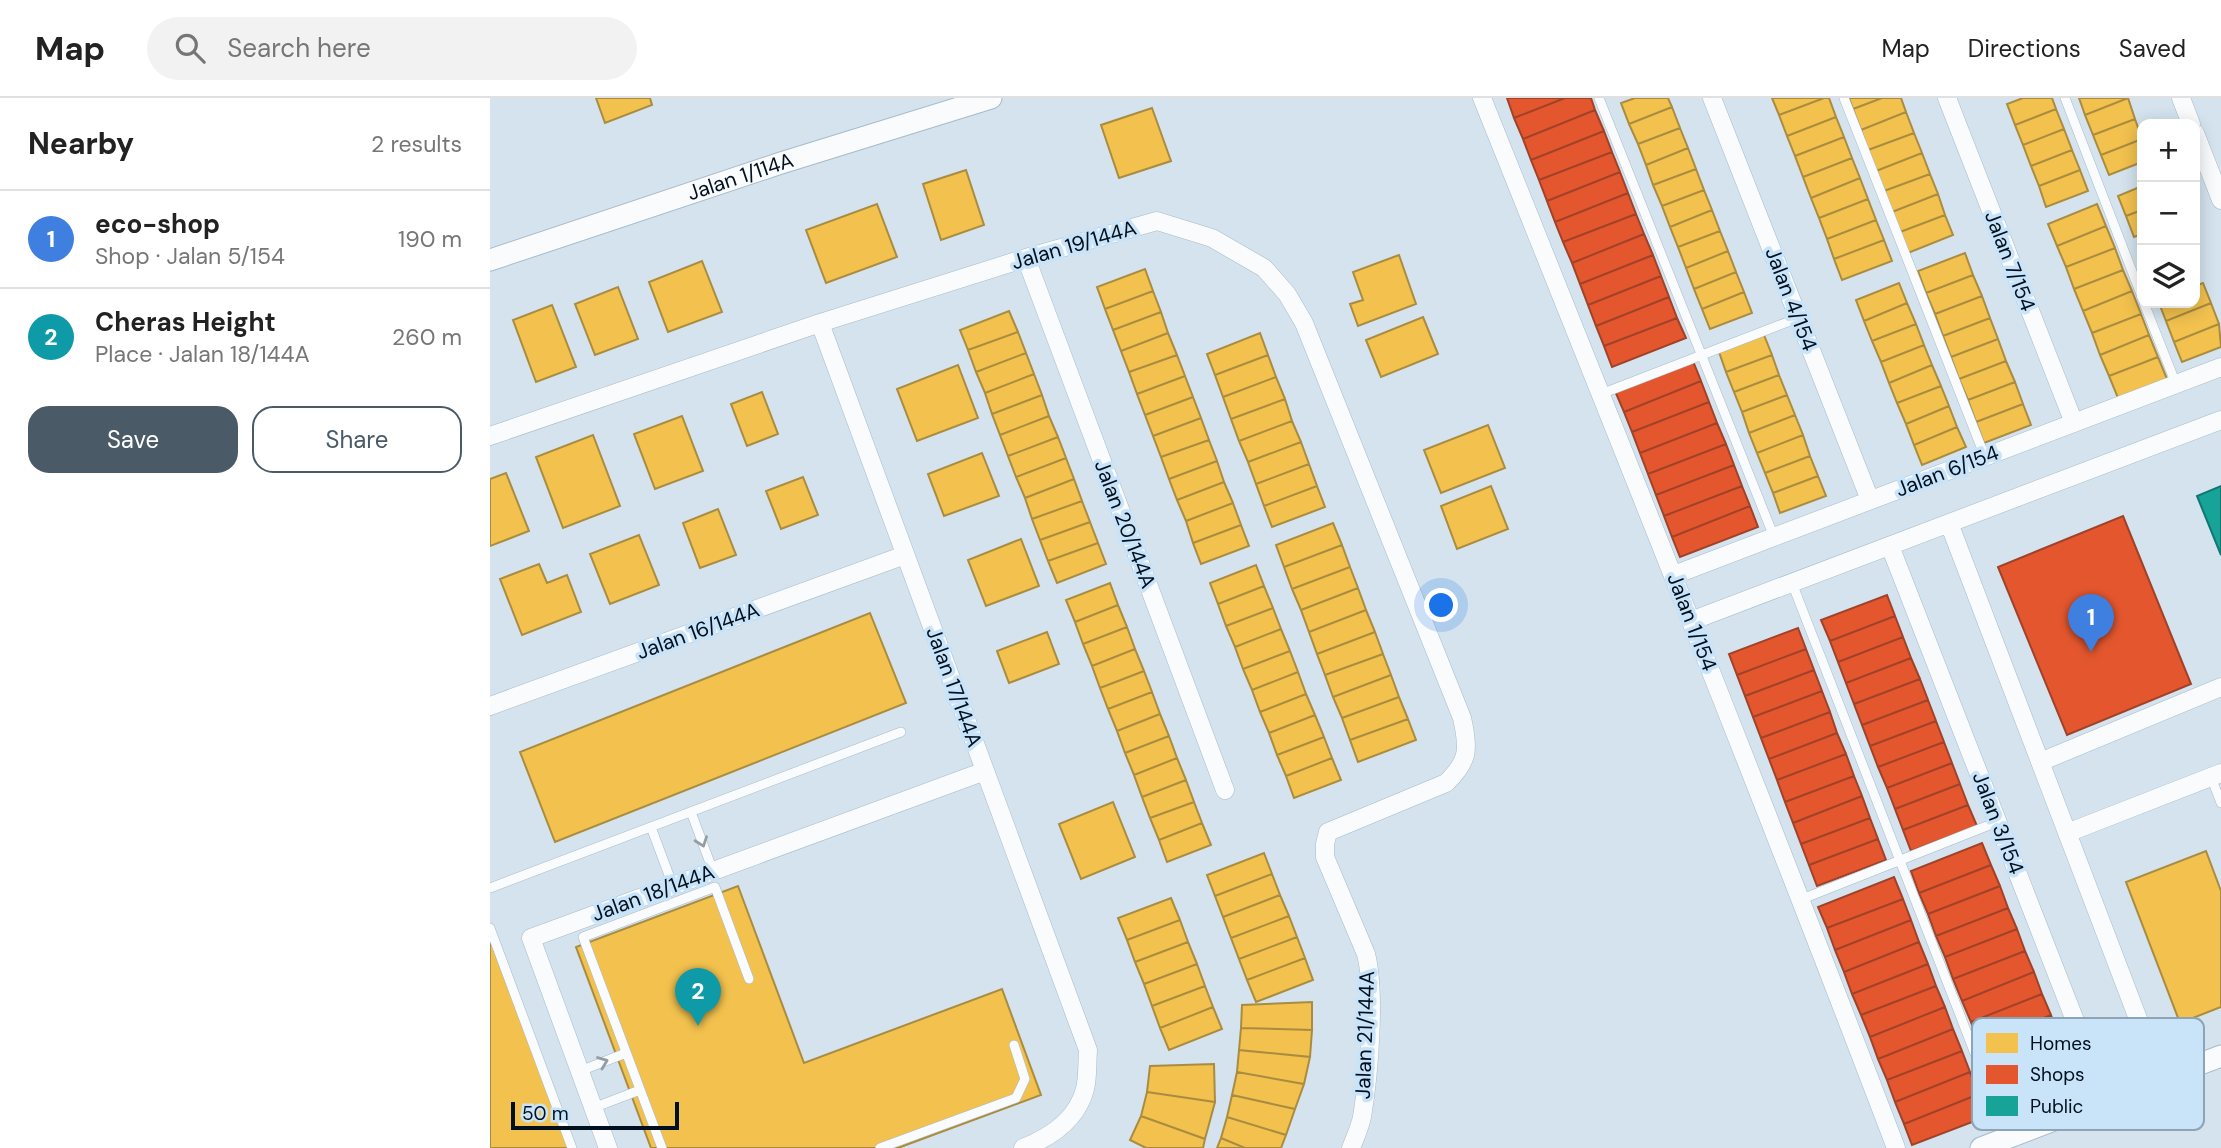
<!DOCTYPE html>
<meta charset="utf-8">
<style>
body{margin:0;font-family:"DM Sans",sans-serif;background:#f2f2f2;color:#222}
.controls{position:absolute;right:21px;top:21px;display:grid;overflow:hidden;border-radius:14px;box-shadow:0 4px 18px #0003}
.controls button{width:63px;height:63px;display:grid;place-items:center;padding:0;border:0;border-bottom:2px solid #e0e0e0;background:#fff;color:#222;font:35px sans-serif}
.scale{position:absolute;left:21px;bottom:18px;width:168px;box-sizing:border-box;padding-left:7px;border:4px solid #00101e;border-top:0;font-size:19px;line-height:24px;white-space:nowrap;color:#00101e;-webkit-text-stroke:5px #c9e4f9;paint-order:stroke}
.you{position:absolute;left:952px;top:508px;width:24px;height:24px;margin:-18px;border:5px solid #fff;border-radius:50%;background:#1a73e8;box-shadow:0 0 0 10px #1a73e833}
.badge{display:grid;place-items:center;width:46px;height:46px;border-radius:50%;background:#4a5a67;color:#fff;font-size:23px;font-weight:700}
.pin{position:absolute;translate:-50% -58px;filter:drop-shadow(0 2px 4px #0008)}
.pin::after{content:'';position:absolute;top:37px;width:24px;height:21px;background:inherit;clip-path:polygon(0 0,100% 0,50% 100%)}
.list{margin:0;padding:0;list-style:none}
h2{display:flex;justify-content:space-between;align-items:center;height:91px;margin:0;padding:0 28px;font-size:30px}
h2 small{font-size:23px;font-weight:400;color:#767676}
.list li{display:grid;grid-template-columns:46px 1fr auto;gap:21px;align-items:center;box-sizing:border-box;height:98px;padding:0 28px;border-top:2px solid #e0e0e0}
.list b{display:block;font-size:26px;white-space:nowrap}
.list p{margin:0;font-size:23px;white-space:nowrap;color:#767676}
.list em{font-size:23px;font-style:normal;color:#767676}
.actions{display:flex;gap:14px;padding:21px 28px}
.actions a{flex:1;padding:16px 0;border:2px solid #4a5a67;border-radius:21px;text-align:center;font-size:24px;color:#4a5a67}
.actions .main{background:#4a5a67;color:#fff}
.icon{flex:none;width:38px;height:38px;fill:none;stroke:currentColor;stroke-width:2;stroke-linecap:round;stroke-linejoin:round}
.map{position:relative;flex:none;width:1731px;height:1050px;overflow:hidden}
header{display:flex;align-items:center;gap:42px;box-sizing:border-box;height:98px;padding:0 35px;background:#fff;border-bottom:2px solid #e0e0e0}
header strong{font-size:33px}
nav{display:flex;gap:38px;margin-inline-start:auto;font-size:24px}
.search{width:490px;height:63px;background:#f2f2f2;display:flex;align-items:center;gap:18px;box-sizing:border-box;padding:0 24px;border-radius:38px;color:#767676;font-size:26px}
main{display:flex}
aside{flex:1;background:#fff}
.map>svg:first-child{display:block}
</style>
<header>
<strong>Map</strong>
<div class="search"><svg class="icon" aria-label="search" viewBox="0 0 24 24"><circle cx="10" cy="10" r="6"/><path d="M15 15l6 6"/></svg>Search here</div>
<nav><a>Map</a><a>Directions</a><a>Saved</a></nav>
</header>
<main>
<aside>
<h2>Nearby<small>2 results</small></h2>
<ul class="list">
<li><span class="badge" style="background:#3f7fe0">1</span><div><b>eco-shop</b><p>Shop · Jalan 5/154</p></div><em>190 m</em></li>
<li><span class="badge" style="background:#0f9aa8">2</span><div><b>Cheras Height</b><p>Place · Jalan 18/144A</p></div><em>260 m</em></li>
</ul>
<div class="actions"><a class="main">Save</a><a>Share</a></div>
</aside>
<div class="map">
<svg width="1731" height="1050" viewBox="0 0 1731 1050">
<rect width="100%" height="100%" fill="#d4e3ee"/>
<path fill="#f2c14e" stroke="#a98c40" stroke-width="2" d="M106 0H160L162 7 115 25Z
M1145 0H1178L1182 9 1139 26 1131 5Z
M1282 0H1334L1289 17Z
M1334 0H1339L1346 19 1297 38 1289 17Z
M1359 0H1392L1363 11Z
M1392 0H1411L1416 14 1371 32 1363 11Z
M1533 0H1562L1566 11 1525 27 1517 6Z
M1589 0H1638L1595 17Z
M1638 0 1645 21 1603 37 1595 17Z
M1182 9 1190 30 1148 46 1139 26Z
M662 10 681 63 629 80 611 27Z
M1566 11 1574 31 1533 47 1525 27Z
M1416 14 1424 35 1378 52 1371 32Z
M1346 19 1354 39 1305 58 1297 38Z
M1645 21 1652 41 1611 57 1603 37Z
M1190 30 1198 50 1156 67 1148 46Z
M1574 31 1582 52 1541 68 1533 47Z
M1424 35 1432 55 1386 73 1378 52Z
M1354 39 1362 60 1313 79 1305 58Z
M1652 41V64L1619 77 1611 57Z
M1198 50 1206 71 1163 87 1156 67Z
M1582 52 1590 72 1549 88 1541 68Z
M1432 55 1440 76 1394 93 1386 73Z
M1362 60 1370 80 1321 100 1313 79Z
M1206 71 1214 92 1172 108 1163 87Z
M476 72 494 127 451 142 433 86Z
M1590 72 1598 93 1556 109 1549 88Z
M1440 76 1448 96 1402 114 1394 93Z
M1370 80 1378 101 1329 120 1321 100Z
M1652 88V112L1636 118 1628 98Z
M1214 92 1222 112 1180 129 1172 108Z
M1448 96 1455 117 1410 134 1402 114Z
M1378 101 1386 122 1337 141 1329 120Z
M387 106 407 159 336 185 316 132Z
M1607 106 1616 128 1567 148 1558 126Z
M1222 112 1230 133 1188 149 1180 129Z
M1652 112V136L1644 139 1636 118Z
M1455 117 1463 137 1418 155 1410 134Z
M1386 122 1394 142 1344 161 1337 141Z
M1616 128 1625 150 1576 169 1567 148Z
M1230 133 1238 153 1196 170 1188 149Z
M1394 142 1402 163 1352 182 1344 161Z
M1625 150 1633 172 1584 191 1576 169Z
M1238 153 1246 174 1204 191 1196 170Z
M1475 155 1483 177 1436 195 1428 173Z
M909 157 926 206 868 228 860 206 873 202 863 174Z
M212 163 232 214 178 234 159 184Z
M655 171 663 193 615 211 607 189Z
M1633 172 1642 193 1593 213 1584 191Z
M1246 174 1254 194 1212 211 1204 191Z
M1483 177 1492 198 1445 216 1436 195Z
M1409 185 1417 205 1374 223 1366 202Z
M1713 185 1721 205 1676 223 1669 205H1705V188Z
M128 189 148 241 105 257 85 206Z
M663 193 671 214 623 232 615 211Z
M1642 193 1651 216 1602 235 1593 213Z
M1254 194 1262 215 1220 231 1212 211Z
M1492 198 1500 220 1453 238 1445 216Z
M1417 205 1426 226 1382 243 1374 223Z
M1721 205 1729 226 1684 244 1676 223Z
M62 207 86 269 46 284 23 222Z
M519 213 528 234 478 252 470 232Z
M671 214 678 235 631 253 623 232Z
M1651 216 1659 237 1610 257 1602 235Z
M933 219 948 256 891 279 876 242Z
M1500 220 1508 241 1461 259 1453 238Z
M1426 226 1434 247 1391 264 1382 243Z
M1729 226 1731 249 1692 264 1684 244Z
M528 234 536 255 486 274 478 252Z
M678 235 687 257 639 274 631 253Z
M770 235 778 257 725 277 717 256Z
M1274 237 1282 257 1236 274 1229 254Z
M1659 237 1668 259 1619 278 1610 257Z
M1508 241 1516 263 1469 281 1461 259Z
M1434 247 1442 267 1399 285 1391 264Z
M536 255 544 276 495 295 486 274Z
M687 257 695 278 647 296 639 274Z
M778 257 786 279 733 299 725 277Z
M1282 257 1289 277 1244 294 1236 274Z
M1668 259 1677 281 1628 300 1619 278Z
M1516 263 1525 284 1478 302 1469 281Z
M468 267 488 320 427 343 407 291Z
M1442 267 1451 288 1407 305 1399 285Z
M544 276 552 297 502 316 495 295Z
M1289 277 1297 297 1252 314 1244 294Z
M695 278 703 299 655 317 647 296Z
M786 279 795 301 741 321 733 299Z
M1525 284 1533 306 1486 324 1478 302Z
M1451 288 1459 308 1416 326 1407 305Z
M272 294 288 336 257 348 241 306Z
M552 297 559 318 510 337 502 316Z
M1297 297 1305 317 1259 335 1252 314Z
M703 299 711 320 663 338 655 317Z
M795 301 802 323 749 343 741 321Z
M1533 306 1541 327 1494 345 1486 324Z
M1459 308 1467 329 1424 347 1416 326Z
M1305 317 1313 337 1267 355 1259 335Z
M192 318 213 373 165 391 144 336Z
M559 318 568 339 518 358 510 337Z
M711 320 719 342 671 359 663 338Z
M802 323 811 344 758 364 749 343Z
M998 327 1015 370 951 395 934 352Z
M1467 329 1476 349 1432 367 1424 347Z
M103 337 130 408 73 430 46 359Z
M1313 337 1320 358 1275 375 1267 355Z
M568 339 576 360 526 379 518 358Z
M719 342 727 363 679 381 671 359Z
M811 344 819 366 766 386 758 364Z
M492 355 509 398 454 418 438 376Z
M1320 358 1328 378 1283 395 1275 375Z
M576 360 584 381 535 400 526 379Z
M727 363 734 384 687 402 679 381Z
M819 366 827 388 774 408 766 386Z
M16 375 39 433 0 448V381Z
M1328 378 1336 398 1290 415 1283 395Z
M313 379 328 417 291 431 276 393Z
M584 381 592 403 542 421 535 400Z
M734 384 743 405 696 423 687 402Z
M827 388 835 409 782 429 774 408Z
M1001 388 1018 431 967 451 951 408Z
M592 403 600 424 550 442 542 421Z
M743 405 751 427 703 445 696 423Z
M228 411 246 457 210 470 193 425Z
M600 424 608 445 558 463 550 442Z
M843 425 852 447 794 469 786 447Z
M751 427 759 448 711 466 703 445Z
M149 437 169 487 120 506 100 456Z
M531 441 549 488 496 508 478 462Z
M608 445 616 466 567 485 558 463Z
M852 447 860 469 802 491 794 469Z
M49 466 57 485 77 477 91 514 32 537 10 481Z
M766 467 774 488 728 506 720 485Z
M860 469 868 490 811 512 802 491Z
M620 485 628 507 585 524 576 502Z
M774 488 783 510 736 528 728 506Z
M868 490 876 512 819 534 811 512Z
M628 507 637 529 593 546 585 524Z
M783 510 791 531 745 549 736 528Z
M876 512 885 534 827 556 819 534Z
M380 515 416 605 65 744 30 654Z
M637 529 645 551 602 568 593 546Z
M791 531 800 553 753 571 745 549Z
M557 534 569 566 519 585 507 553Z
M885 534 893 556 835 577 827 556Z
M645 551 654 573 610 590 602 568Z
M800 553 808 574 762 592 753 571Z
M893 556 901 577 843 599 835 577Z
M654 573 662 594 618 611 610 590Z
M808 574 816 596 770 614 762 592Z
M901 577 909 599 852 620 843 599Z
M662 594 670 616 627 633 618 611Z
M816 596 825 617 779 635 770 614Z
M909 599 918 621 860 642 852 620Z
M670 616 679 638 635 655 627 633Z
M825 617 834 639 787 657 779 635Z
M918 621 926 642 868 664 860 642Z
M679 638 687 660 644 677 635 655Z
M834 639 842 660 796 678 787 657Z
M687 660 696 682 652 699 644 677Z
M842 660 851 682 804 700 796 678Z
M696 682 704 704 660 720 652 699Z
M623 704 645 759 591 781 569 726Z
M704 704 712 725 669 742 660 720Z
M712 725 721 747 677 764 669 742Z
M1716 753 1731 793V909L1690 925 1636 784Z
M774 755 782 776 725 798 717 777Z
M782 776 790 797 733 819 725 798Z
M248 788 314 965 512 891 551 997 408 1050H161L86 849Z
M790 797 799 818 741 840 733 819Z
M681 800 690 822 637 842 628 820Z
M799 818 807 839 749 861 741 840Z
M690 822 698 844 645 864 637 842Z
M807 839 815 860 757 882 749 861Z
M0 841 79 1050H0Z
M698 844 707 866 654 886 645 864Z
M815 860 823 882 766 904 757 882Z
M707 866 715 888 662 908 654 886Z
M715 888 723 909 670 930 662 908Z
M822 904V932L751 930 752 907Z
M723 909 732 931 679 952 670 930Z
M751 930 822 932 820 959 749 952Z
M749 952 820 959 814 986 747 974Z
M724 966 725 1004 657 994 660 968Z
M747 974 814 986 805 1011 742 997Z
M657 994 725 1004 715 1041 651 1018Z
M742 997 805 1011 796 1037 737 1019Z
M651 1018 715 1041 713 1050H656L640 1042Z
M737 1019 796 1037 791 1050H755L731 1040Z
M731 1040 755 1050H727Z"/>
<path fill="#e4572e" stroke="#a04229" stroke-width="2" d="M1017 0H1075L1024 20Z
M1075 0H1101L1105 12 1033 41 1024 20Z
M1105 12 1114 33 1041 62 1033 41Z
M1114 33 1122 54 1049 82 1041 62Z
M1122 54 1130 74 1057 103 1049 82Z
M1130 74 1138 95 1065 124 1057 103Z
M1138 95 1146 116 1073 144 1065 124Z
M1146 116 1154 136 1082 165 1073 144Z
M1154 136 1163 157 1090 186 1082 165Z
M1163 157 1171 178 1098 207 1090 186Z
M1171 178 1179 199 1106 228 1098 207Z
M1179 199 1187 220 1114 248 1106 228Z
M1187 220 1196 240 1122 269 1114 248Z
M1203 263 1211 283 1134 314 1125 293Z
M1211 283 1219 304 1142 334 1134 314Z
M1219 304 1227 325 1150 355 1142 334Z
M1227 325 1236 346 1158 376 1150 355Z
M1236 346 1244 367 1166 397 1158 376Z
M1244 367 1252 388 1174 418 1166 397Z
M1252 388 1260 408 1182 439 1174 418Z
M1260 408 1268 429 1190 459 1182 439Z
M1633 418 1701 586 1577 637 1508 469Z
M1397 497 1405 518 1340 543 1331 522Z
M1405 518 1413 539 1348 564 1340 543Z
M1308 530 1316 551 1247 577 1239 556Z
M1413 539 1421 560 1356 585 1348 564Z
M1316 551 1324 572 1255 598 1247 577Z
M1421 560 1430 581 1364 606 1356 585Z
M1324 572 1332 593 1263 619 1255 598Z
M1430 581 1438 602 1372 627 1364 606Z
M1332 593 1340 614 1271 640 1263 619Z
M1438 602 1446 623 1380 648 1372 627Z
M1340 614 1347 635 1279 661 1271 640Z
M1446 623 1454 644 1388 669 1380 648Z
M1347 635 1356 656 1287 682 1279 661Z
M1454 644 1462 665 1397 690 1388 669Z
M1356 656 1364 678 1295 704 1287 682Z
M1462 665 1470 686 1405 711 1397 690Z
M1364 678 1372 698 1303 725 1295 704Z
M1470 686 1478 707 1413 732 1405 711Z
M1372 698 1380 720 1311 746 1303 725Z
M1478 707 1487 728 1421 753 1413 732Z
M1380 720 1388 741 1319 767 1311 746Z
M1388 741 1396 762 1327 788 1319 767Z
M1492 745 1501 767 1429 795 1421 773Z
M1501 767 1510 788 1438 816 1429 795Z
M1404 779 1413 801 1337 830 1328 809Z
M1510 788 1518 810 1446 838 1438 816Z
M1413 801 1421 822 1345 852 1337 830Z
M1518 810 1527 831 1455 859 1446 838Z
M1421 822 1429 844 1354 874 1345 852Z
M1527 831 1535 853 1463 881 1455 859Z
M1429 844 1438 866 1362 896 1354 874Z
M1535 853 1544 874 1472 903 1463 881Z
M1438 866 1446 888 1371 917 1362 896Z
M1544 874 1552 896 1481 924 1472 903Z
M1446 888 1455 909 1380 939 1371 917Z
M1552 896 1561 917 1489 946 1481 924Z
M1455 909 1463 931 1388 961 1380 939Z
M1561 917 1569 939 1497 967 1489 946Z
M1463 931 1472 953 1397 982 1388 961Z
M1472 953 1480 974 1405 1004 1397 982Z
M1480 974 1489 996 1414 1026 1405 1004Z
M1489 996 1498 1018 1422 1047 1414 1026Z"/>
<path fill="#17a398" stroke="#107773" stroke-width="2" d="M1731 388V457L1707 398Z"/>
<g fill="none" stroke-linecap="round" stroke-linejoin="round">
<g stroke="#a6bbca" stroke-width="10">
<path id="service" d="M1109 0 1284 439
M1354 0 1495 359
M1575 0 1652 199
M1654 205 1686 286
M1111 296 1308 220
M1302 485 1517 1038
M1721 679 1731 705
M201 714 223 773
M161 729 183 788
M0 790 411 634
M1312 801 1507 724
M0 830 82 1050
M90 973 136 955
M103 1010 150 992
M172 1050 93 839 225 789 259 881
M390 1050 526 1000 535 981 524 947"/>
</g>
<g stroke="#a6bbca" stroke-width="19">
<path id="minor" d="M992 0C1132 349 1272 698 1406 1050
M1222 0 1380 402
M1457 0 1584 325
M1691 0 1701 26
M1705 35 1731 102
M536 160 735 692
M330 225 598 952C597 965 598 979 595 991 587 1022 561 1039 533 1050
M0 338 330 225 536 160 667 123 722 140 774 170 797 196 814 225 972 620C979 651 979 663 956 685L838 734 835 746V759L876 856C886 896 879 977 872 1019 870 1029 865 1040 861 1050
M1459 425 1671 981
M1400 448 1616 1002
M1184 477 1731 269
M1201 523 1731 322
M0 608 415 457
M1550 664 1731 589
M1577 735 1731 675
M118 1050 41 840 495 673"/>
</g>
<g stroke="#a6bbca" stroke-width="23">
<g id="tertiary">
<path id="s1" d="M0 162 291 65 501 0"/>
<path d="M1491 1050 1731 958"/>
</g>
</g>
<use href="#service" stroke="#f9fbfc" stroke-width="9"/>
<use href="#minor" stroke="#f9fbfc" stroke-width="18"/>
<use href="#tertiary" stroke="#f9fbfc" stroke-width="21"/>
</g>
<defs><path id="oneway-chevron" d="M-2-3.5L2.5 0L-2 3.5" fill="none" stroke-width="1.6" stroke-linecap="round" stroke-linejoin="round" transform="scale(1.75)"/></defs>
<g stroke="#959da3">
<use href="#oneway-chevron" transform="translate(212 744) rotate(70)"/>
<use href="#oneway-chevron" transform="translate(113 964) rotate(-21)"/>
</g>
<g text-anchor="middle" stroke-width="7" stroke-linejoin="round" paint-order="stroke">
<g font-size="21" fill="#00101e" stroke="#c9e4f9">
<text dy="7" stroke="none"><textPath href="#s1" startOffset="264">Jalan 1/114A</textPath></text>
<text transform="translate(584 147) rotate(-16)" y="7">Jalan 19/144A</text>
<text transform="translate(1520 163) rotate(69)" y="7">Jalan 7/154</text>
<text transform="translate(1301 201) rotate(69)" y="7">Jalan 4/154</text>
<text transform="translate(1457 373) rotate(-21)" y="7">Jalan 6/154</text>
<text transform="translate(635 426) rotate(69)" y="7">Jalan 20/144A</text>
<text transform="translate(1202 524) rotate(69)" y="7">Jalan 1/154</text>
<text transform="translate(208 533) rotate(-20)" y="7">Jalan 16/144A</text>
<text transform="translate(464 589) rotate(70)" y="7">Jalan 17/144A</text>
<text transform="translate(1508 725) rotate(69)" y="7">Jalan 3/154</text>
<text transform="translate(163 795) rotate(-20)" y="7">Jalan 18/144A</text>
<text transform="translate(875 937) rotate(-88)" y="7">Jalan 21/144A</text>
</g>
</g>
<rect x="1482" y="920" width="232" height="112" rx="10" fill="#c9e4f9" stroke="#8da4b7" stroke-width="2"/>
<rect x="1496" y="935" width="32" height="20" fill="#f2c14e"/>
<rect x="1496" y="967" width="32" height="19" fill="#e4572e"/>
<rect x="1496" y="998" width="32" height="20" fill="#17a398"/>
<g font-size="19" fill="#00101e">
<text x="1540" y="952">Homes</text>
<text x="1540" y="983">Shops</text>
<text x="1540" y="1015">Public</text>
</g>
</svg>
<div class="controls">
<button>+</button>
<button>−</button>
<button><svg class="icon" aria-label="layers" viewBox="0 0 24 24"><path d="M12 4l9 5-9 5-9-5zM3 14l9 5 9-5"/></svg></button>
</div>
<div class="scale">50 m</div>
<div class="you"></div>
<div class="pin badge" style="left:1601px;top:554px;background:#3f7fe0">1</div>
<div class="pin badge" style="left:208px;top:928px;background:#0f9aa8">2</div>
</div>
</main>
